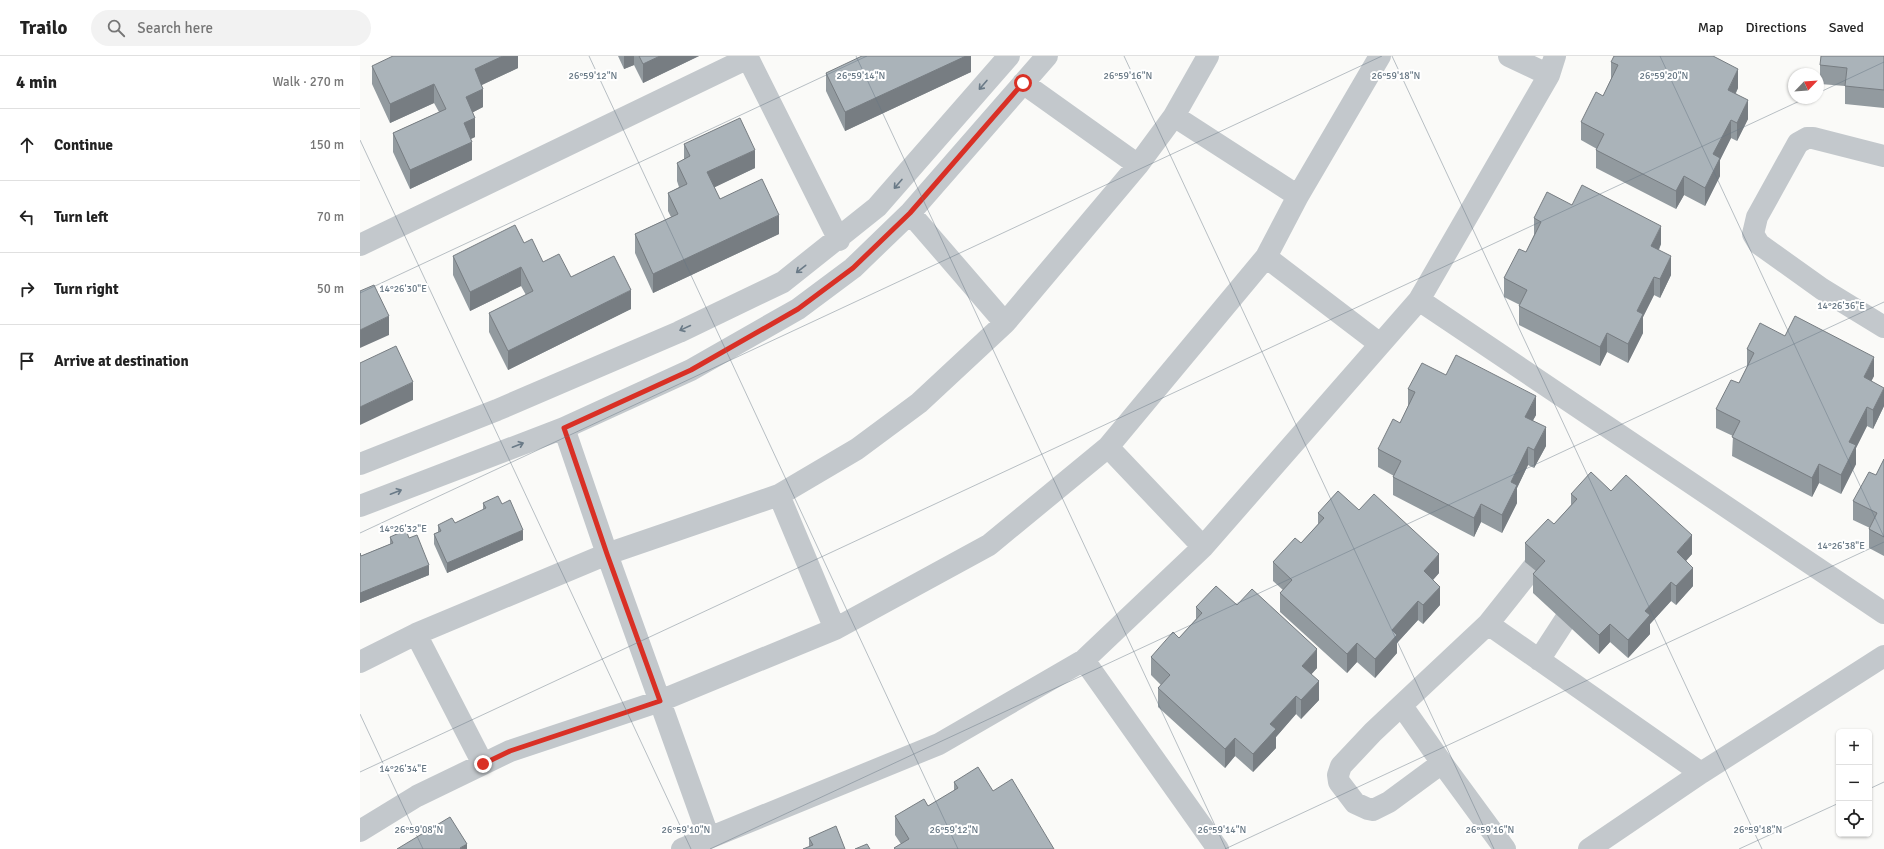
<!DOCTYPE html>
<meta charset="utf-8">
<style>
body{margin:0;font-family:Signika,sans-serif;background:#f2f2f2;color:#222}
.controls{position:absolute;right:12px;bottom:12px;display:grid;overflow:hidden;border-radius:6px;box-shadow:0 1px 3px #0004}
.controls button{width:36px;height:36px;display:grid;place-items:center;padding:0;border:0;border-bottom:1px solid #e0e0e0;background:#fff;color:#222;font:20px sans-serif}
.compass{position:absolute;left:1428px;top:12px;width:36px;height:36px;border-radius:50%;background:#fff;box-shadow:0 1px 3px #0004;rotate:65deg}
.stop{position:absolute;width:12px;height:12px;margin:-9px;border:3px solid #d93025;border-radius:50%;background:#fff}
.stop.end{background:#d93025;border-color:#fff;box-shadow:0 1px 4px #0008}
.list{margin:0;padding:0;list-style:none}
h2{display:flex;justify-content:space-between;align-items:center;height:52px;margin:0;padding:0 16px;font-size:17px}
h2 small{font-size:13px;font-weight:400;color:#767676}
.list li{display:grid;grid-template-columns:26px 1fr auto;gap:12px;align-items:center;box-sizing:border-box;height:72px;padding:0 16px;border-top:1px solid #e0e0e0}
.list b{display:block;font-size:15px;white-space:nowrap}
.list em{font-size:13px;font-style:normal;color:#767676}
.icon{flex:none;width:22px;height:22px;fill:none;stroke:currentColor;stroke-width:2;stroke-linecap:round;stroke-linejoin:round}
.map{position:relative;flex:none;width:1524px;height:793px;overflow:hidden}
header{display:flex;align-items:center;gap:24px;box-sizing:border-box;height:56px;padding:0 20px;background:#fff;border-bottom:1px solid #e0e0e0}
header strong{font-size:19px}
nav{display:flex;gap:22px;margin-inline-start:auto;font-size:14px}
.search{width:280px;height:36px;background:#f2f2f2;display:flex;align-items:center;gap:10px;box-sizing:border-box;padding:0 14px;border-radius:22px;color:#767676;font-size:15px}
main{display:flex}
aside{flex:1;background:#fff}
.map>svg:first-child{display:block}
</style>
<header>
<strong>Trailo</strong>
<div class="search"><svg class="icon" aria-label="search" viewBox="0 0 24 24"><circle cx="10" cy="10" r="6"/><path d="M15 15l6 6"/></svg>Search here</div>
<nav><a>Map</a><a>Directions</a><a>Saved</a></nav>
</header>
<main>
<aside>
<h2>4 min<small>Walk · 270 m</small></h2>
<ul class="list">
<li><svg class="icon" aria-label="ahead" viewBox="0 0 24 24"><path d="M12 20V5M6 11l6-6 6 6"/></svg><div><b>Continue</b></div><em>150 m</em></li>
<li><svg class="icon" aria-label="left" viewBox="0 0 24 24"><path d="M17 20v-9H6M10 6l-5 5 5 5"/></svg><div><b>Turn left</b></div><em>70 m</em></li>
<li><svg class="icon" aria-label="right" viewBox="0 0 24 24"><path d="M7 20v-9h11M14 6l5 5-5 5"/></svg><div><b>Turn right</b></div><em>50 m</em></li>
<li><svg class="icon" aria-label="arrive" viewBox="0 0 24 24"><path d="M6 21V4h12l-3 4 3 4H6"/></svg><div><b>Arrive at destination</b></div></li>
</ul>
</aside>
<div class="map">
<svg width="1524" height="793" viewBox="0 0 1524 793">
<rect width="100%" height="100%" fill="#fafaf8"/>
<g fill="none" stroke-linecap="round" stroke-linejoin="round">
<path stroke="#c3c8cc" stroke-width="22" d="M387 0 479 184
M1020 0 938 140 906 201 1020 288
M1149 0 1189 19
M663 27 778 109 814 60 848 0
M814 60 938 140
M1524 100 1453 82H1447L1438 87 1397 161 1393 178 1399 188 1462 233 1524 271
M0 189 388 2
M1059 244 1524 557
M645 267 778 109
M204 372 247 498 349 782
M748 391 843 491
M0 408 137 354 319 276 423 226 517 151 649 0
M419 439 475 573
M0 450 204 372 331 314 438 253 493 212 550 157 687 0
M1197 502C1190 499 1184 502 1178 505L1128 568 1341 717
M56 578 123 708
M724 604 858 793
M1179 604 1220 541
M0 606 56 578 247 498 419 439 497 393 559 347 645 267 550 157
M1042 650 1082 707 1029 746 1013 754 1008 753 995 747 979 726 978 719 981 710 1013 676 1128 568
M1082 707 1145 793
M0 775 57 740 150 695 300 645 475 573 629 489 748 391 906 201
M322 793 579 688 724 604 843 491 1059 244 1189 19 1195 0
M1229 793 1341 717 1524 600"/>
</g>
<path fill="#929a9f" d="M158 0V12L122 29 123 51 113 56 115 81 111 83 112 104 50 133 33 96V77L79 56 74 47 30 67 12 28V10Z
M258 0H339L283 27 274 9 264 13Z
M606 0H611V16L485 75 466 35V17Z
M1524 0V52L1485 48V30L1460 28V9Z
M1251 6 1378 32 1376 37 1388 63 1377 85 1371 82 1360 104V120L1345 150 1324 139 1316 153 1236 112V94L1237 93 1221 84V66L1243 40 1251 23Z
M324 88 395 112 354 131 360 143 419 178 293 237 275 197V178L311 161 308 155V137L319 131 317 125V107L324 103Z
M1212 149 1301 188 1299 194 1311 219 1300 242 1294 239 1283 261V277L1268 307 1247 296 1240 310 1159 269V250L1160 249 1144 241V222L1166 196 1174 179V162Z
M164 187 183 206 211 221 271 253 148 314 129 276V257L166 239 161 230 110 255 93 219V200Z
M1425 280 1514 320 1511 325 1524 350 1513 373 1507 370 1496 392V408L1481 438 1459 427 1452 441 1372 400 1373 380 1356 372V353L1379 327 1387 311V293Z
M1086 319 1176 359 1173 364 1186 390 1174 412 1168 409 1157 432V447L1142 477 1121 466 1114 481 1033 439V421L1034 420 1018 411V393L1040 367 1048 350V333Z
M1524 403V500L1509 492V473L1510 472 1493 464V445L1516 419Z
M1251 435 1332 498 1326 505 1333 530 1316 549 1311 545 1290 568V578L1268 602 1250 586 1239 598 1173 537V518L1176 515 1165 506V487L1194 468 1211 449V438Z
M123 447 163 484 87 517 74 488V478L78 476V469L95 467 123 454Z
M999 454 1079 517 1073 524 1080 549 1063 568 1058 564 1037 587V597L1015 622 997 606 987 617 920 556V537L923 534 913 525V506L941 487 958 468V457Z
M30 481 49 482 69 519 0 547V497L1 500 30 488Z
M877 549 957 612 951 618 959 644 941 663 936 658 916 681V692L893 716 875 700 865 712 798 651V632L801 629 791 619V601L819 582 836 563V551Z
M594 726 633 735 694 793H534V792L541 788 535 779V760L568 750 594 735Z
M449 782 485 793 449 791Z"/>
<path fill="#777d82" d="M143 0H158V12L115 32V13Z
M264 0H274V9L264 13Z
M300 0H339L283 27V8Z
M606 0H611V16L485 75V56Z
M1378 13V32L1368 52V34Z
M74 28V47L30 67V48Z
M123 33V51L106 60V41Z
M1388 44V63L1377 85V67Z
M115 62V81L104 86V67Z
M1371 64V82L1360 104V120L1345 150V132L1353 98Z
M112 86V104L50 133V114Z
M395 94V112L347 135V116Z
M1324 120V139L1316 153V135Z
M419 159V178L293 237V218Z
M1301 170V188L1291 209V190Z
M1311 200V219L1300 242V223Z
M161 211V230L110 255V236Z
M1294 221V239L1283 261V277L1268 307V288L1277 255Z
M271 234V253L148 314V295Z
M29 260V279L0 292V274Z
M1247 277V296L1240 310V291Z
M1514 301V320L1504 340V321Z
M53 326V344L0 369V351Z
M1524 332V350L1513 373V354Z
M1176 340V359L1165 379V361Z
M1507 351V370L1496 392V408L1481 438V419L1489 386Z
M1186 371V390L1174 412V394Z
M1168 391V409L1157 432V447L1142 477V459L1151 426Z
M1459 408V427L1452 441V422Z
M1121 448V466L1114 481V462Z
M163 474V484L87 517V507Z
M1332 479V498L1317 515V496Z
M1079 498V517L1064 534V515Z
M69 509V519L0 547V537Z
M1333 512V530L1316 549V530Z
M1311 526V545L1290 568V578L1268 602V584L1285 555Z
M1080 531V549L1063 568V549Z
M1058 545V564L1037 587V597L1015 622V603L1032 574Z
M1250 568V586L1239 598V579Z
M997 587V606L987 617V598Z
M957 593V612L942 629V610Z
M959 625V644L941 663V644Z
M936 640V658L916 681V692L893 716V698L910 668Z
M875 682V700L865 712V693Z
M107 788V793H100V792Z"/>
<path fill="#aab3b9" stroke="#777d82" d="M33 0H143L115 13 123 33 106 41 115 62 104 67 112 86 50 114 33 77 86 53 74 28 30 48 12 10Z
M279 0H300L283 8Z
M502 0H606L485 56 466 17Z
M1254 0H1353L1378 13 1368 34 1388 44 1377 67 1371 64 1353 98 1360 102 1345 132 1324 120 1316 135 1236 94 1244 78 1221 66 1236 36 1243 40 1258 9 1251 6Z
M1461 0H1524V34L1485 30 1487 12 1460 9Z
M380 62 395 94 347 116 360 143 402 123 419 159 293 218 275 178 318 158 308 137 327 128 317 107 330 100 324 88Z
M1222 129 1301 170 1291 190 1311 200 1300 223 1294 221 1277 255 1283 258 1268 288 1247 277 1240 291 1159 250 1167 234 1144 222 1159 193 1166 196 1181 166 1174 162 1187 136 1212 149Z
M155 169 164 187 172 183 183 206 199 198 211 221 254 200 271 234 148 295 129 257 173 235 161 211 110 236 93 200Z
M14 229 29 260 0 274V235Z
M1435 260 1514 301 1504 321 1524 332 1513 354 1507 351 1489 386 1496 389 1481 419 1459 408 1452 422 1372 381 1380 365 1356 353 1371 324 1379 327 1394 297 1387 293 1400 267 1425 280Z
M36 290 53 326 0 351V307Z
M1096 299 1176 340 1165 361 1186 371 1174 394 1168 391 1151 426 1157 429 1142 459 1121 448 1114 462 1033 421 1041 405 1018 393 1033 363 1040 367 1055 336 1048 333 1062 307 1086 319Z
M1524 403V481L1509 473 1517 457 1493 445 1509 416 1516 419Z
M1231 416 1251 435 1266 419 1332 479 1317 496 1333 512 1316 530 1311 526 1285 555 1290 559 1268 584 1250 568 1239 579 1173 518 1185 505 1165 487 1188 463 1194 468 1217 443 1211 438Z
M978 435 999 454 1014 438 1079 498 1064 515 1080 531 1063 549 1058 545 1032 574 1037 579 1015 603 997 587 987 598 920 537 932 524 913 506 935 482 941 487 964 462 958 457Z
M138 440 142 448 150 444 163 474 87 507 74 478 81 475 78 469 92 462 95 467 126 452 123 447Z
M46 474 49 482 57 479 69 509 0 537V497L1 500 33 487 30 481Z
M856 530 877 549 892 533 957 593 942 610 959 625 941 644 936 640 910 668 916 673 893 698 875 682 865 693 798 632 810 619 791 601 813 576 819 582 842 557 836 551Z
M618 711 633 735 652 723 694 793H535L534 792 549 783 535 760 564 743 568 750 598 732 594 726Z
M90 761 107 788 100 792 101 793H37Z
M476 770 485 793H443L453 789 449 782Z
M507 788 510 793H495Z"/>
<defs><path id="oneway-shaft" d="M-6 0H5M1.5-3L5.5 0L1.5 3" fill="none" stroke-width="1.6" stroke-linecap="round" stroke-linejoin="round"/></defs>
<g stroke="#6a7a87">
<use href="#oneway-shaft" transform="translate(623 29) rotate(131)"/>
<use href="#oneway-shaft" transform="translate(538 128) rotate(131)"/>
<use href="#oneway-shaft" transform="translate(441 213) rotate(142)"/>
<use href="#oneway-shaft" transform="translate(325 272) rotate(155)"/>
<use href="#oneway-shaft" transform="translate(158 389) rotate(-21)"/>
<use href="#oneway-shaft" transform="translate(36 436) rotate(-21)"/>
</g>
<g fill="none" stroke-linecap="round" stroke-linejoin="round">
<path stroke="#d93025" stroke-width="5" d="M123 708 150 695 300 645 247 498 204 372 331 314 438 253 493 212 550 157 663 27"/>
</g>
<path fill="none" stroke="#657683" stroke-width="1" stroke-opacity="0.45" d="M229 0 598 793M496 0 866 793M764 0 1134 793M1032 0 1402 793M1300 0 1524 481M1458 37 1524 6M0 84 331 793M0 237 507 0M0 477 1022 0M0 658 63 793M0 716 1446 42M1509 733 1524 726M350 793 1524 246M865 793 1524 486M1379 793 1479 747"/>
<g font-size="10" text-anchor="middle" fill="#657683" stroke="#fff" stroke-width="4" stroke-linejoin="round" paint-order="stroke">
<text x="233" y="23">26°59'12"N</text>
<text x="501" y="23">26°59'14"N</text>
<text x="768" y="23">26°59'16"N</text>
<text x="1036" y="23">26°59'18"N</text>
<text x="1304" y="23">26°59'20"N</text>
<text x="43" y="236">14°26'30"E</text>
<text x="1481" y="253">14°26'36"E</text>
<text x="43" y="476">14°26'32"E</text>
<text x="1481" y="493">14°26'38"E</text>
<text x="43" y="716">14°26'34"E</text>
<text x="59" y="777">26°59'08"N</text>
<text x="326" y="777">26°59'10"N</text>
<text x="594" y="777">26°59'12"N</text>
<text x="862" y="777">26°59'14"N</text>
<text x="1130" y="777">26°59'16"N</text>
<text x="1398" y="777">26°59'18"N</text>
</g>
</svg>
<div class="controls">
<button>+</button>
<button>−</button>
<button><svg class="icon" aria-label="locate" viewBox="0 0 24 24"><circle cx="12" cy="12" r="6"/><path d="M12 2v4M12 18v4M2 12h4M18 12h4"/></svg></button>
</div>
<svg class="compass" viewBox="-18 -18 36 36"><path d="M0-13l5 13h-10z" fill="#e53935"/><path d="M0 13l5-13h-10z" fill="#767676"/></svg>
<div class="stop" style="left:663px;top:27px"></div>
<div class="stop end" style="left:123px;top:708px"></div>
</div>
</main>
